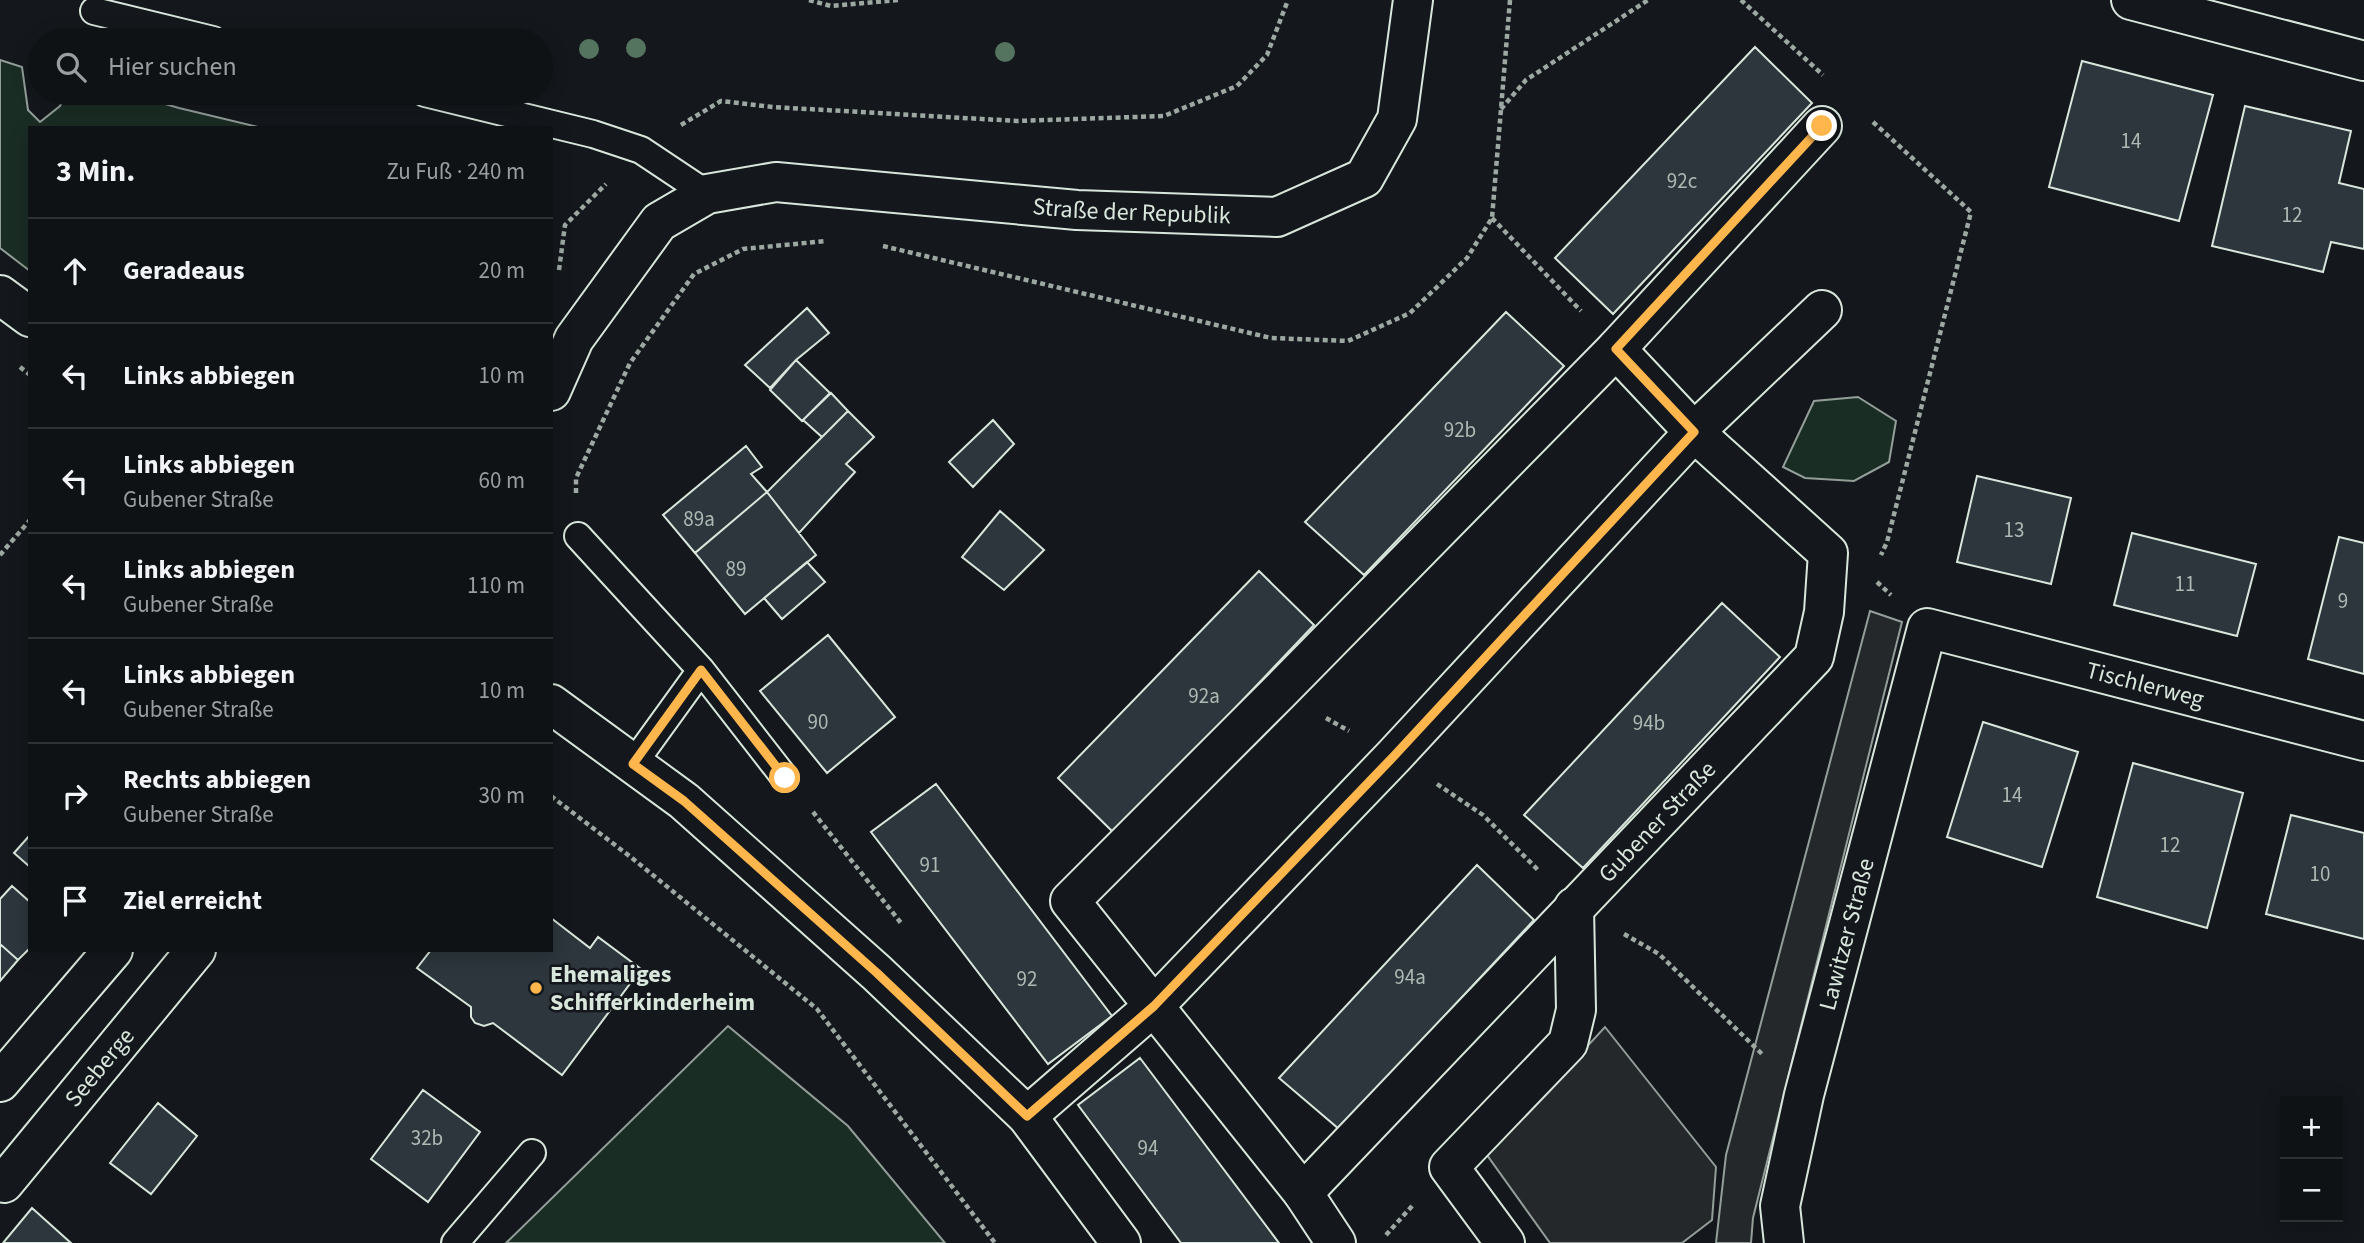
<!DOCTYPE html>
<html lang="de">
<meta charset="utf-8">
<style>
body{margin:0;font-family:"Source Sans 3",sans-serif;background:#1d2022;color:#f1f3f6}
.controls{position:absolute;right:21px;bottom:21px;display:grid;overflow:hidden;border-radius:0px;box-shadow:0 4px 18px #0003}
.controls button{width:63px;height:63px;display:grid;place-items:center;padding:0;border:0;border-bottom:2px solid #2f3234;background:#0f1215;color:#f1f3f6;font:35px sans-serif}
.stop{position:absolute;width:21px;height:21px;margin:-16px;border:5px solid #ffb74d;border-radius:50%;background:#fff}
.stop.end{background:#ffb74d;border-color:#fff;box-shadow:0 2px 7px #0008}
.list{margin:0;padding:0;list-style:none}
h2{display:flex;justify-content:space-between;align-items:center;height:91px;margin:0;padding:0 28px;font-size:30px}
h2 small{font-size:23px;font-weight:400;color:#9b9ea0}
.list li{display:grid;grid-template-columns:46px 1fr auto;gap:21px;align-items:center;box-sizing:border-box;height:105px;padding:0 28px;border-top:2px solid #2f3234}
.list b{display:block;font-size:26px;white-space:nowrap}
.list p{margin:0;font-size:23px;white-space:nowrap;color:#9b9ea0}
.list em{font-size:23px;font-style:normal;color:#9b9ea0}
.icon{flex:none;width:38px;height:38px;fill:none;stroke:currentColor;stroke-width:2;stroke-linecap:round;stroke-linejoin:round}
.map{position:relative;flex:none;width:2364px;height:1243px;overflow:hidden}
.search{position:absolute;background:#0f1215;box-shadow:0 4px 18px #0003;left:28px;top:28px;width:525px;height:77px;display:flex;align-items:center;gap:18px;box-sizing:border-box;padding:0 24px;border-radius:38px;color:#9b9ea0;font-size:26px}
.panel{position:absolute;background:#0f1215;box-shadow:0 4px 18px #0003;left:28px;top:126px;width:525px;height:826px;border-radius:0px}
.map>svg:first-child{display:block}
</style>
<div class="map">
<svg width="2364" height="1243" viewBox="0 0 2364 1243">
<rect width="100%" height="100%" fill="#14181c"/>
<path fill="#1a2d24" stroke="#939e99" stroke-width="2" d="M0 60 22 67 28 110 40 122 60 106 66 93H127L179 108 262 128H30V271L0 248Z
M1858 397 1896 421 1889 462 1854 481 1805 478 1783 467 1814 401Z
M728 1026 848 1126 945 1243H506Z"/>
<path fill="#24282b" stroke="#939e99" stroke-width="2" d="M1870 611 1902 622 1753 1218 1751 1243H1716L1726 1155Z
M1605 1027 1716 1167 1712 1220 1682 1243H1550L1487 1155Z"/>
<path fill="#2c363c" stroke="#d8e6dc" stroke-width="2" d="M1755 47 1812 103 1613 314 1555 258Z
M2082 61 2213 95 2179 221 2049 187Z
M2245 106 2351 131 2339 183 2364 189V249L2331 242 2323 272 2212 246Z
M807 308 829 333 796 360 770 388 745 365Z
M1506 312 1564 366 1364 575 1305 522Z
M796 360 830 393 802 421 770 390Z
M831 393 848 411 822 437 803 420Z
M848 411 874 437 846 464 855 472 799 533 767 492Z
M993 420 1014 444 973 487 949 462Z
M746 446 762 467 751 474 767 492 695 553 663 515Z
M1977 476 2071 498 2051 584 1957 562Z
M767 492 816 555 745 614 695 553Z
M1000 511 1044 550 1004 590 962 557Z
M2132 533 2256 564 2237 636 2114 605Z
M2339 537 2364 543V674L2308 659Z
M807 562 825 582 782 619 764 598Z
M1259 571 1314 625 1115 834 1058 778Z
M1722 603 1780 657 1583 868 1524 815Z
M828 635 895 717 827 773 760 691Z
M1983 722 2078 752 2042 867 1947 837Z
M2133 763 2243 793 2207 928 2097 897Z
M936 784 1112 1016 1048 1064 871 832Z
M2291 815 2364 833V939L2266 914Z
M30 835V867L14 853Z
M1477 865 1534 920 1339 1129 1279 1078Z
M12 886 30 902V948L18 960 0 944V899Z
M551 918 590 948 598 937 641 969 562 1075 493 1023 484 1026 475 1023 471 1017V1007L417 968 431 950H551Z
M0 944 18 960 0 981Z
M1140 1058 1279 1243H1181L1078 1105Z
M423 1090 480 1132 428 1202 371 1159Z
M158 1103 197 1136 151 1194 110 1163Z
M32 1208 71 1243H3Z"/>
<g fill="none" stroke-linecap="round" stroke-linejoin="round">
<g stroke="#d8e6dc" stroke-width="30">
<path id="lane" d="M94 11 213 40
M425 93 593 134 641 150 707 194
M578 536 701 670
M633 764 701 670 785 778
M455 1243 532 1153"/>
</g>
<g stroke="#d8e6dc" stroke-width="42">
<g id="street">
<path d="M2131 0 2364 61"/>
<path d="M0 1082 113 950"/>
<path d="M1027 1116 1154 1006 1394 756 1694 432 1822 310"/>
<path id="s1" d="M4 1183 196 950"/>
<path id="s2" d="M1303 1193 1814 657 1824 612 1828 553 1694 432 1616 349"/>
<path d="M1336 1243 1303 1193 1070 901 1279 692 1616 349 1822 126"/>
<path d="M1505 1243 1449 1167 1568 1043 1576 1010 1574 907"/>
<path id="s3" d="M1784 1243 1780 1206 1804 1095 1927 628 2364 741"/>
</g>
</g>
<g stroke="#d8e6dc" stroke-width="42">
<g id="secondary">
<path d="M0 295 30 317"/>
<path id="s4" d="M551 391 574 339 659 222 707 194 776 182 1077 210 1277 217 1364 178 1397 119 1413 0"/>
<path d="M551 704 684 801 877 973 1027 1116 1121 1243"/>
</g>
</g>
<path stroke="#9da8a2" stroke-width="4.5" stroke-dasharray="5 3.5" stroke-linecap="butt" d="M809 0 831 6 898 0
M1741 0 1823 75
M1501 109 1526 80 1648 0
M1873 122 1971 212 1887 542 1881 555
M681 125 721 101 773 107 1017 121 1164 116 1237 86 1267 55 1288 0
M1492 218 1581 311
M883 246 1271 338 1348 341 1410 313 1467 258 1492 218 1510 0
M559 270 565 225 606 184
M20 367 30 375
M576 493V478L630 363 694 274 743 249 826 241
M0 555 30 520
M1877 582 1891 595
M1326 718 1349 731
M1437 784 1483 815 1539 871
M551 796 632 858 817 1009 995 1243
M813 812 901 923
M1624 934 1659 954 1762 1054
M1386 1235 1413 1205"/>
<use href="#lane" stroke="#14181c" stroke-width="26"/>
<use href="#street" stroke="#14181c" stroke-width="38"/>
<use href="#secondary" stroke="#14181c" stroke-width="38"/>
</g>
<g fill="#55745f">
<circle cx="636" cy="48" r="10"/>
<circle cx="589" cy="49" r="10"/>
<circle cx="1005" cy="52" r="10"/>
</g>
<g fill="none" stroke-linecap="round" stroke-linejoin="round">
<path stroke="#ffb74d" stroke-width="9" d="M785 778 701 670 633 764 684 801 877 973 1027 1116 1154 1006 1394 756 1694 432 1616 349 1822 126"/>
</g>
<circle fill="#ffb74d" stroke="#14181c" stroke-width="2.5" cx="536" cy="988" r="7"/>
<g text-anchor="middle" stroke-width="5" stroke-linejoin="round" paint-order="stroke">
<g font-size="21" fill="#adbab4">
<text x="2131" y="148">14</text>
<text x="1682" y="188">92c</text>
<text x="2292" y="222">12</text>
<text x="1460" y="437">92b</text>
<text x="699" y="526">89a</text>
<text x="2014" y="537">13</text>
<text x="736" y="576">89</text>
<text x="2185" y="591">11</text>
<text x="2343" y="608">9</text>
<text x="1204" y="703">92a</text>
<text x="818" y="729">90</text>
<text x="1649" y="730">94b</text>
<text x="2012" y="802">14</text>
<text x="2170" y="852">12</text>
<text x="930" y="872">91</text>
<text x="2320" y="881">10</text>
<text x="1410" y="984">94a</text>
<text x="1027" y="986">92</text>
<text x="427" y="1145">32b</text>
<text x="1148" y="1155">94</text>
</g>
<g font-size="24" fill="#d8e6dc" stroke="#14181c">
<text dy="8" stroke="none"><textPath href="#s4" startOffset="684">Straße der Republik</textPath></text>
<text dy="8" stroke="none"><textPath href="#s3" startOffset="859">Tischlerweg</textPath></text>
<text dy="8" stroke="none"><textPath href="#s2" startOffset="513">Gubener Straße</textPath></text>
<text dy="8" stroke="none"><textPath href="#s3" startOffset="317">Lawitzer Straße</textPath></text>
<text dy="8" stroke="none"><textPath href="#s1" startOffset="150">Seeberge</textPath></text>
</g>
<g font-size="24" font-weight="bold" fill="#d8e6dc" stroke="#14181c" text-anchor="start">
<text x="550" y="982">Ehemaliges<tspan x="550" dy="28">Schifferkinderheim</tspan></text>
</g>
</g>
</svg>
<div class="controls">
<button>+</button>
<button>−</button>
</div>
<div class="stop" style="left:785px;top:778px"></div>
<div class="stop end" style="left:1822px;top:126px"></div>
<div class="search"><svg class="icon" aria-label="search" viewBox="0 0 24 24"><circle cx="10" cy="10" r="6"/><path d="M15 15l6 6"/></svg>Hier suchen</div>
<section class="panel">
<h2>3 Min.<small>Zu Fuß · 240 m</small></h2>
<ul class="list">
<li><svg class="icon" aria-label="ahead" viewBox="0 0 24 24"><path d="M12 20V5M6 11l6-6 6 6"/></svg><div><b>Geradeaus</b></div><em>20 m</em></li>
<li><svg class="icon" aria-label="left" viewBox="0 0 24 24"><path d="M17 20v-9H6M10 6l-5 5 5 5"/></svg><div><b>Links abbiegen</b></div><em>10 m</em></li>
<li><svg class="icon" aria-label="left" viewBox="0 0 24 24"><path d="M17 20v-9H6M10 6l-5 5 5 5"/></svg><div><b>Links abbiegen</b><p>Gubener Straße</p></div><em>60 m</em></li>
<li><svg class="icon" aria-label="left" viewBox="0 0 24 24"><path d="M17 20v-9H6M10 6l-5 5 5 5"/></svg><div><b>Links abbiegen</b><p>Gubener Straße</p></div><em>110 m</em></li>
<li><svg class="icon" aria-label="left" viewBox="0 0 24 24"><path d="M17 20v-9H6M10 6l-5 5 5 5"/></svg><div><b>Links abbiegen</b><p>Gubener Straße</p></div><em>10 m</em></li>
<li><svg class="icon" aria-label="right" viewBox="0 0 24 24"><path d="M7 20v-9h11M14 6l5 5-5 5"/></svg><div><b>Rechts abbiegen</b><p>Gubener Straße</p></div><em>30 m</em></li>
<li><svg class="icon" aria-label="arrive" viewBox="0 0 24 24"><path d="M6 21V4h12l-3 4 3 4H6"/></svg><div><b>Ziel erreicht</b></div></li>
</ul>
</section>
</div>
